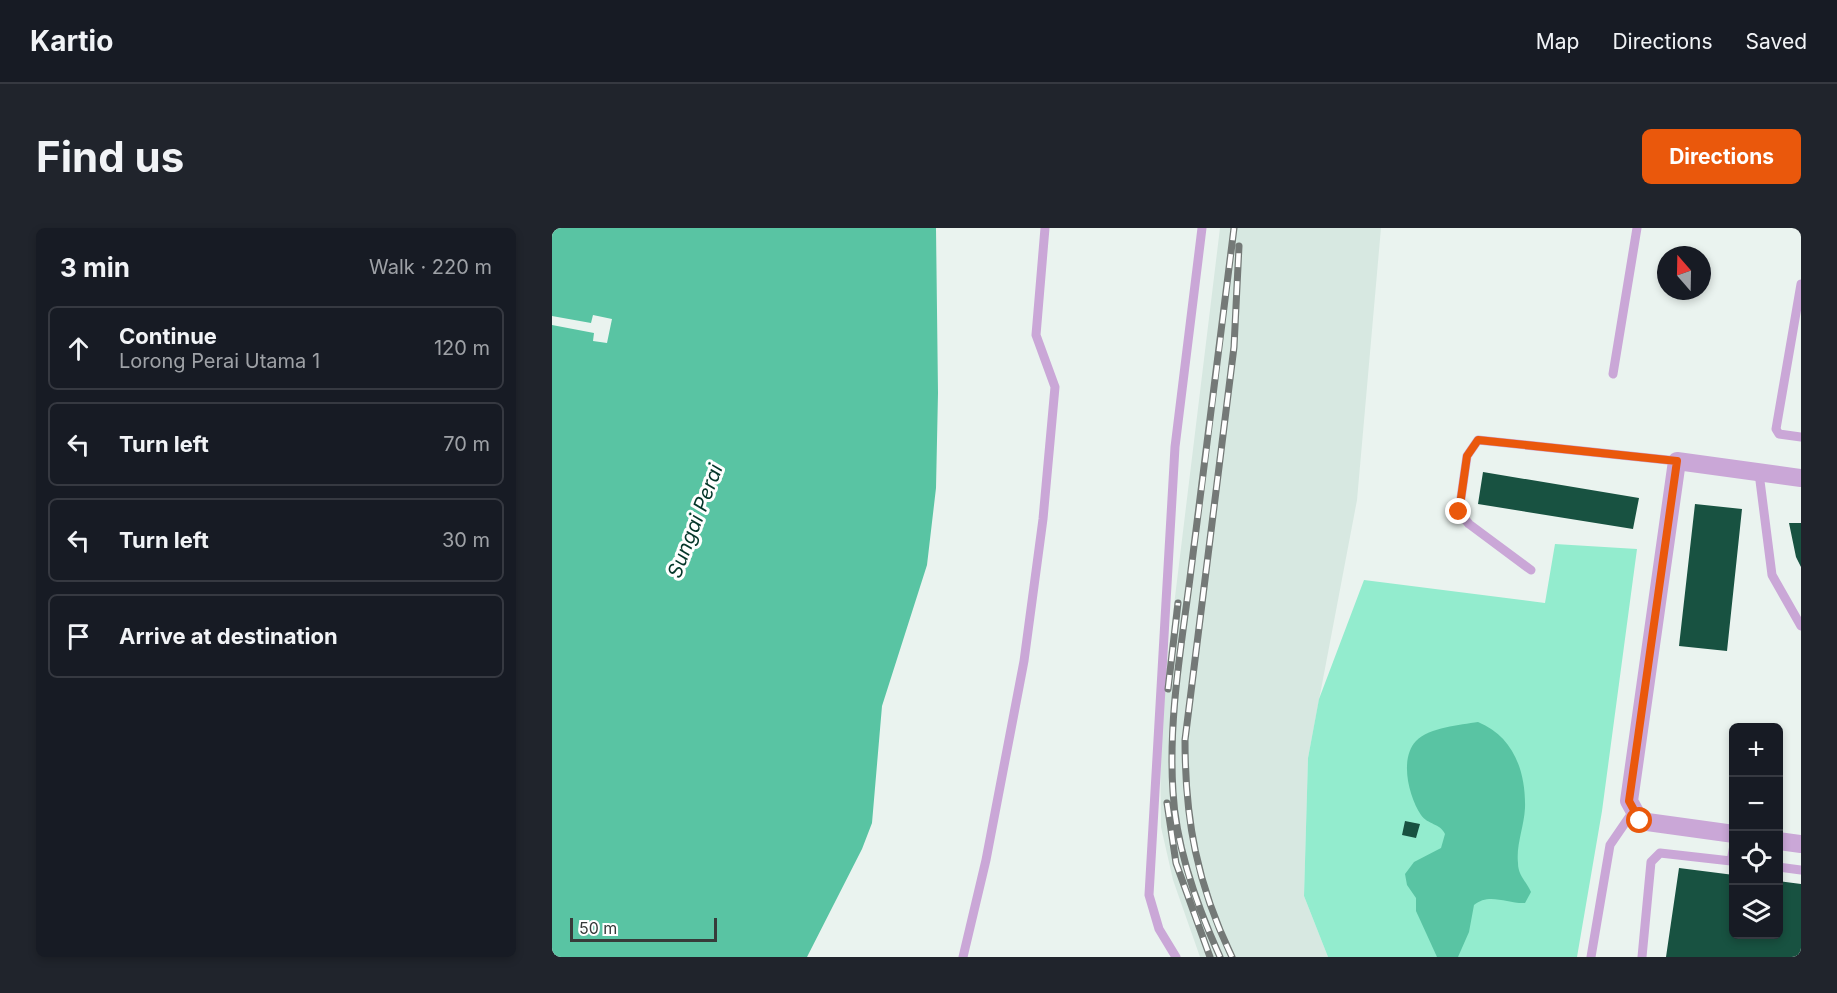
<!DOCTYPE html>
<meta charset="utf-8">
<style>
body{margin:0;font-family:Inter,sans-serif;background:#20242c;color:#f1f3f6}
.controls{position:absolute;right:18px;bottom:18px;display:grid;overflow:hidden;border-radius:9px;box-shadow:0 3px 9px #0003}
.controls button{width:54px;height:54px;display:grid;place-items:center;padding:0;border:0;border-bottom:2px solid #363941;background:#171b24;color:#f1f3f6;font:30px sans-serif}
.compass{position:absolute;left:1105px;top:18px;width:54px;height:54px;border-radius:50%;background:#171b24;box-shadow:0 3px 9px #0003;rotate:340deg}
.scale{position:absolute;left:18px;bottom:15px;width:147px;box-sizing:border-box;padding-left:6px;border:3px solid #373b3a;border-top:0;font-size:16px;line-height:21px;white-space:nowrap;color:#373b3a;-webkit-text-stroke:4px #fff;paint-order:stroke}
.stop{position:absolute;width:18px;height:18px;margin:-14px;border:4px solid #ea580c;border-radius:50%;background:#fff}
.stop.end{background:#ea580c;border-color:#fff;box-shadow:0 2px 6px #0008}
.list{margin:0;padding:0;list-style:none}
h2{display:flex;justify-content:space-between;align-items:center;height:78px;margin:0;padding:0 24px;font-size:26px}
h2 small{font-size:20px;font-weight:400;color:#9ea1a6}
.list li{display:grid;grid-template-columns:39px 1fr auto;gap:18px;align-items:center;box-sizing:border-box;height:84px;margin:0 12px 12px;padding:0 12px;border:2px solid #363941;border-radius:9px}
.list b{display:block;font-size:22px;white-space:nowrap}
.list p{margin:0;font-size:20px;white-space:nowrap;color:#9ea1a6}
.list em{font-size:20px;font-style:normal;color:#9ea1a6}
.icon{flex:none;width:33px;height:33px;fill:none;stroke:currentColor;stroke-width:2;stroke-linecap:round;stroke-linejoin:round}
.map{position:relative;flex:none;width:1249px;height:729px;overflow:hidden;border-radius:9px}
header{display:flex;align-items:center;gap:36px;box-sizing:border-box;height:84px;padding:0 30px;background:#171b24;border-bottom:2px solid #363941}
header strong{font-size:28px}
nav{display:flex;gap:33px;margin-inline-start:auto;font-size:21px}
.intro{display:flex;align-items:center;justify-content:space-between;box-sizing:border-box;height:144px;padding:0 36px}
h1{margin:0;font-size:42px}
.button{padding:15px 27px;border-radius:9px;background:#ea580c;color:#fff;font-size:21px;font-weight:700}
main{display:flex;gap:36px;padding:0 36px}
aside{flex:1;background:#171b24;border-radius:9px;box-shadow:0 3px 9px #0003}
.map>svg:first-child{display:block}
</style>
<header>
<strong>Kartio</strong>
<nav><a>Map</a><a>Directions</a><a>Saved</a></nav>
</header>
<div class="intro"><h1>Find us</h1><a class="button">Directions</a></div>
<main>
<aside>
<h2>3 min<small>Walk · 220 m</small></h2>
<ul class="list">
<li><svg class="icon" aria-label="ahead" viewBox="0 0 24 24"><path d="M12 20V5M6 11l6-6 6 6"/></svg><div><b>Continue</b><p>Lorong Perai Utama 1</p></div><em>120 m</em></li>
<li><svg class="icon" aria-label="left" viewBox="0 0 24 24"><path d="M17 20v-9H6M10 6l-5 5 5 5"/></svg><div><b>Turn left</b></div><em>70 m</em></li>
<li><svg class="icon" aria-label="left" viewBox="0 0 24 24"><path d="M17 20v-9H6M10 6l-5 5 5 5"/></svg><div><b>Turn left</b></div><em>30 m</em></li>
<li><svg class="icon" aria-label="arrive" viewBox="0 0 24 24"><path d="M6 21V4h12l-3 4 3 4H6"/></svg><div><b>Arrive at destination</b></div></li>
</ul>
</aside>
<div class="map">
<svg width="1249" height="729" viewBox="0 0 1249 729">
<rect width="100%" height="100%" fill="#eaf3ef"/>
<path fill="#d7e8e1" d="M668 0H829L805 272 756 530 752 668 776 729H648L621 652 609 599 608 492Z"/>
<path fill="#93ecce" d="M1003 316 1085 321 1050 583 1025 729H776L752 668 756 530 767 471 812 352 993 375Z"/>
<path fill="#59c4a3" d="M0 0H384L386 165 384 260 375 337 330 478 320 595 310 621 255 729H0Z
M926 494C961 508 974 543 973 580 972 599 964 617 966 635 966 648 975 654 979 664L973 675C956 676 937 664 922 677L917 704 906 729H885L864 683V670L855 657 853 646 862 634 889 620 893 606C888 595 876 597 869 587 857 569 847 531 864 513 878 499 908 497 926 494Z"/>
<path fill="#eaf3ef" d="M41 87 60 91 55 115 41 113 42 105 0 97V88L39 95Z"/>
<path fill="#185241" d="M931 244 1087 270 1081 301 926 276Z
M1143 276 1190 281 1175 423 1127 418Z
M1237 295H1249V339L1244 329Z
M853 593 868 596 864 610 850 607Z
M1127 640 1182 647V706H1226V653L1249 656V729H1114Z"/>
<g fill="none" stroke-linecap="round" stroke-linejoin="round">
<path stroke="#caa7d7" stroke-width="9" d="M1249 56 1224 201 1227 206 1249 209
M1061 146 1085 0
M1207 245 1220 347 1249 398
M979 342 917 296 907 284 915 228 926 212 1125 233
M1182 617 1179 633H1182
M1226 639 1249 642
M411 729 434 632 472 433 491 291 503 159 484 107 493 0
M624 729 607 701 597 667 623 219 650 0
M1039 729 1058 617 1082 582
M1090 729 1099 634 1108 625 1179 633"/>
<path stroke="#caa7d7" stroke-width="18" d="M1182 606 1088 593 1077 573 1125 233 1249 250
M1226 613 1249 616"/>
<g stroke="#747977" stroke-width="7">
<path id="rail" d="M616 461 626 375
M615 575 624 635 658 729
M668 729C645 678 624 620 621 564 616 490 630 415 639 342 654 228 668 114 682 0
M680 729C645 656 633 592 633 512L682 119 687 18"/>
</g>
<use href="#rail" stroke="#fff" stroke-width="4.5" stroke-dasharray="14" stroke-linecap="butt"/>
</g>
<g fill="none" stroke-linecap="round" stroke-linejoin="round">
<path stroke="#ea580c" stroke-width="8" d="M907 284 915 228 926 212 1125 233 1077 573 1088 593"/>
</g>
<g text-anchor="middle" stroke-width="6" stroke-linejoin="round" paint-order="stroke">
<g font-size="20" font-style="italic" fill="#043629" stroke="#fff">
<text transform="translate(143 293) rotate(-69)" y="7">Sungai Perai</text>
</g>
</g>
</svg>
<div class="controls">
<button>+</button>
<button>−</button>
<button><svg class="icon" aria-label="locate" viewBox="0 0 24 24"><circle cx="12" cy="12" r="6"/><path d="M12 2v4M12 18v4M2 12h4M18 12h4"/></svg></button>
<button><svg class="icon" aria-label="layers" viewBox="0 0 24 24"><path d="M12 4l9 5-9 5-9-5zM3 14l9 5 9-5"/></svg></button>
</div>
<svg class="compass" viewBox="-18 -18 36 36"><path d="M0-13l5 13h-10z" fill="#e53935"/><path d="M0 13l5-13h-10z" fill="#9ea1a6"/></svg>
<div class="scale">50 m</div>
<div class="stop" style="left:1088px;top:593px"></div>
<div class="stop end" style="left:907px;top:284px"></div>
</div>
</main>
